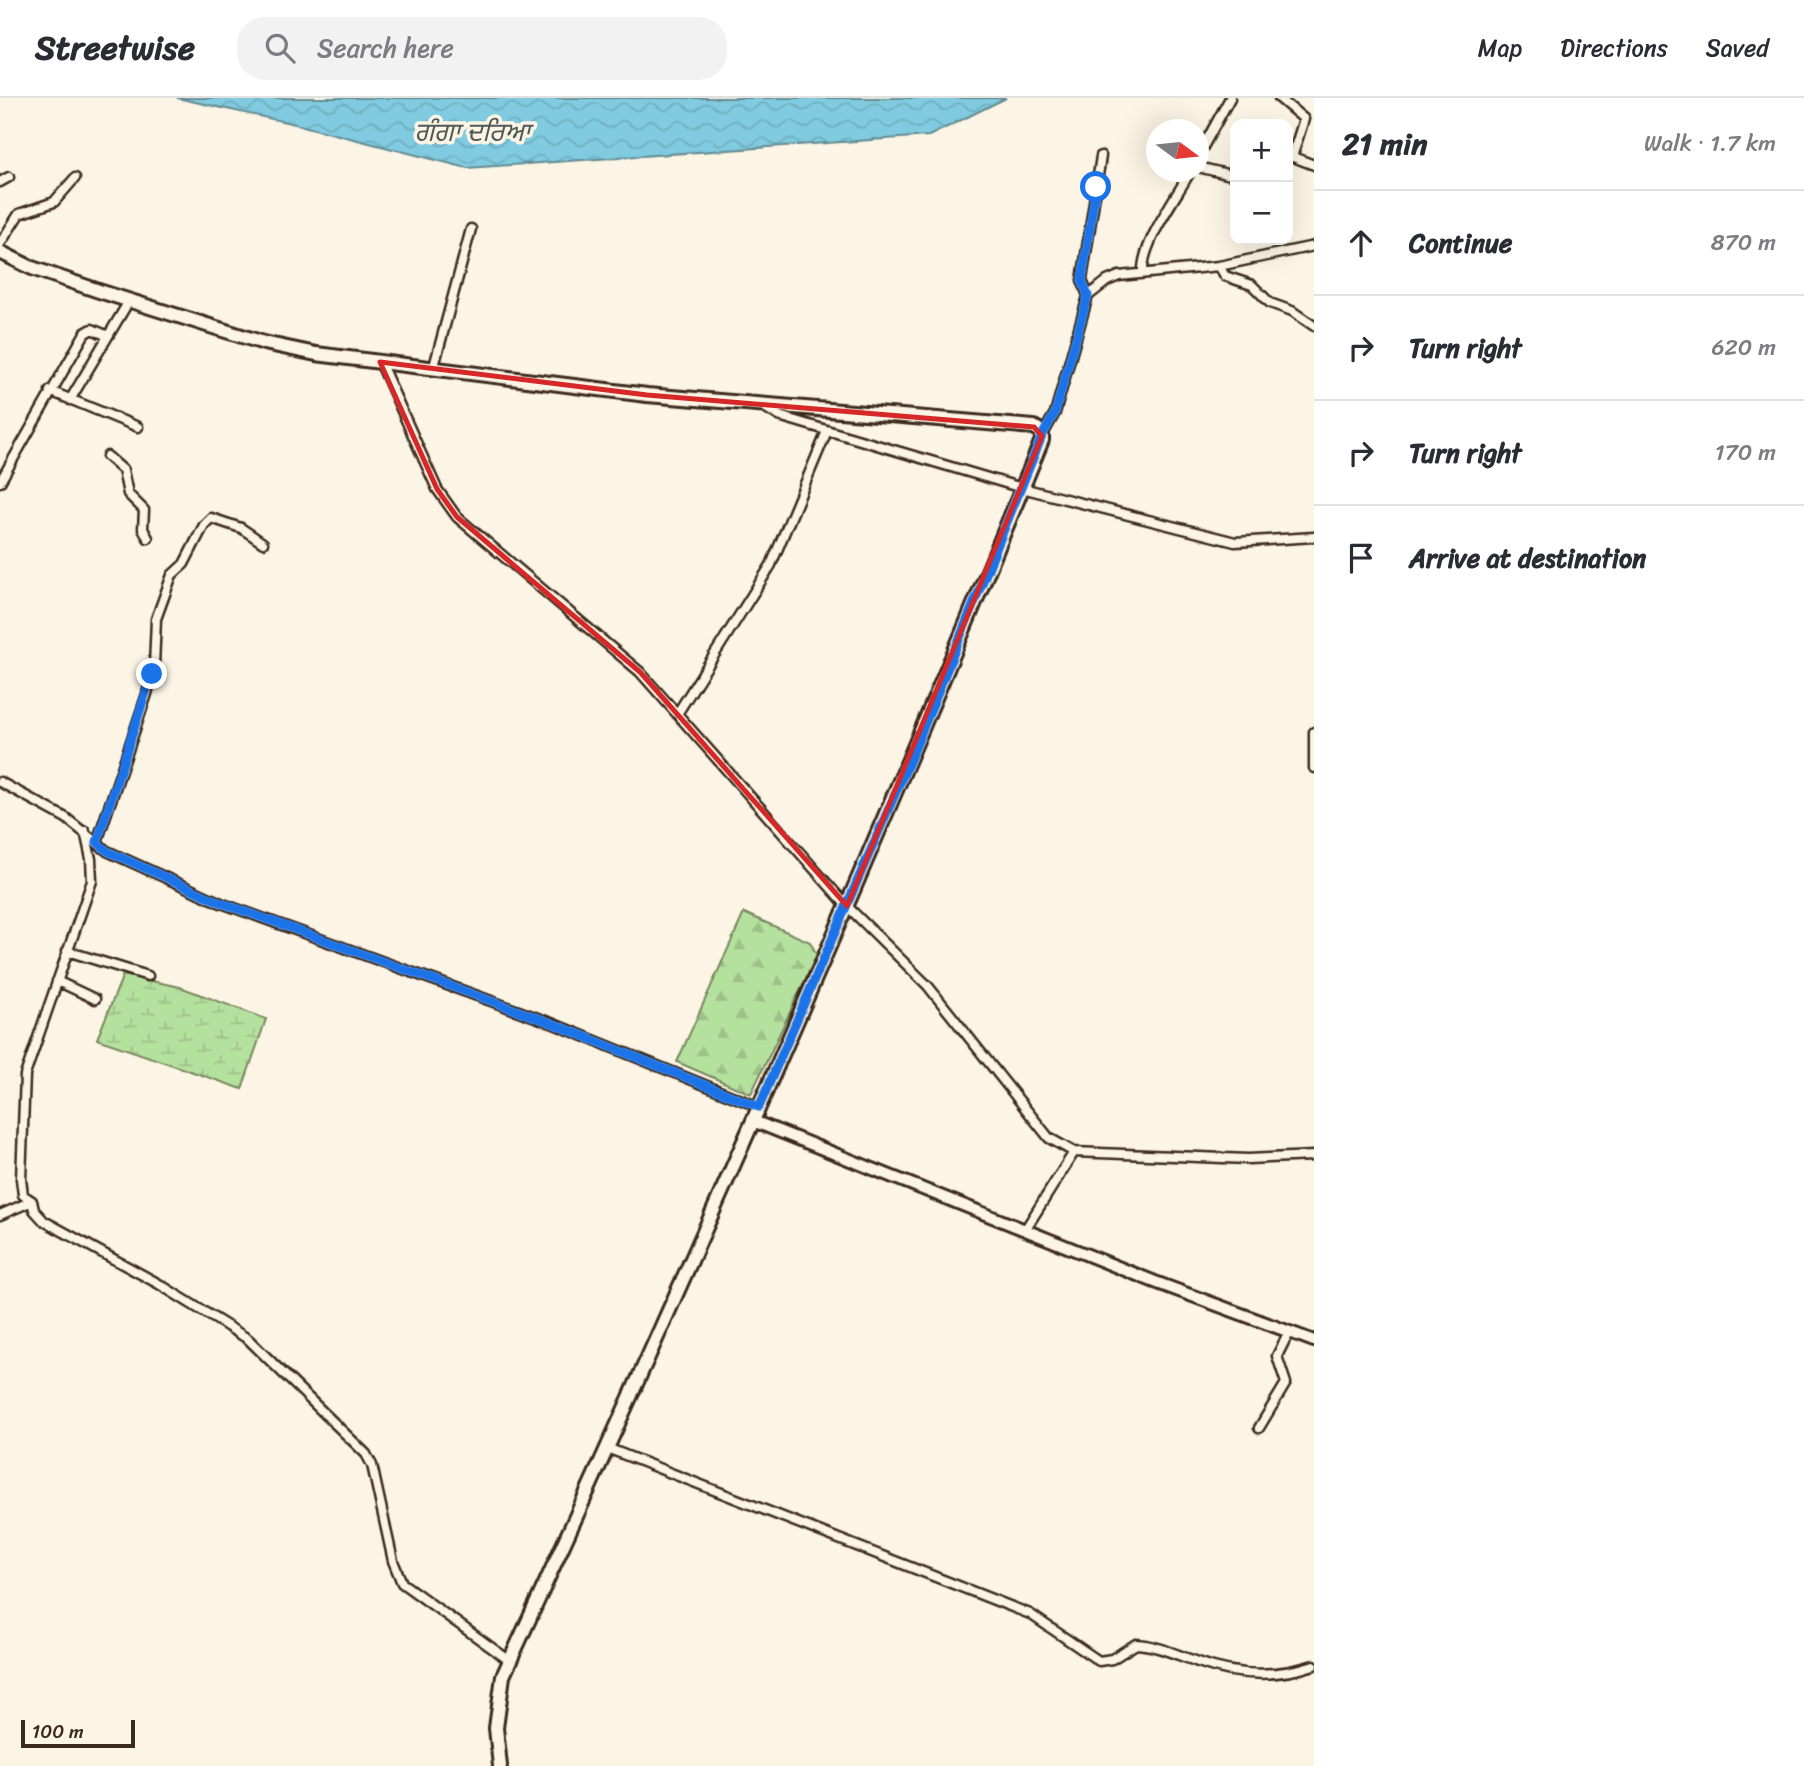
<!DOCTYPE html>
<meta charset="utf-8">
<style>
body{margin:0;font-family:Sriracha,"Noto Sans Gurmukhi",sans-serif;background:#f2f2f3;color:#2b2b33}
.controls{position:absolute;right:21px;top:21px;display:grid;overflow:hidden;border-radius:14px;box-shadow:0 7px 28px #0002}
.controls button{width:63px;height:63px;display:grid;place-items:center;padding:0;border:0;border-bottom:2px solid #e1e1e2;background:#fff;color:#2b2b33;font:35px sans-serif}
.compass{position:absolute;left:1146px;top:21px;width:63px;height:63px;border-radius:50%;background:#fff;box-shadow:0 7px 28px #0002;rotate:105deg}
.scale{position:absolute;left:21px;bottom:18px;width:114px;box-sizing:border-box;padding-left:7px;border:4px solid #3b2a1e;border-top:0;font-size:19px;line-height:24px;white-space:nowrap;color:#3b2a1e;-webkit-text-stroke:5px #fcf5e5;paint-order:stroke}
.stop{position:absolute;width:21px;height:21px;margin:-16px;border:5px solid #1a73e8;border-radius:50%;background:#fff}
.stop.end{background:#1a73e8;border-color:#fff;box-shadow:0 2px 7px #0008}
.list{margin:0;padding:0;list-style:none}
h2{display:flex;justify-content:space-between;align-items:center;height:91px;margin:0;padding:0 28px;font-size:30px}
h2 small{font-size:23px;font-weight:400;color:#7c7c81}
.list li{display:grid;grid-template-columns:46px 1fr auto;gap:21px;align-items:center;box-sizing:border-box;height:105px;padding:0 28px;border-top:2px solid #e1e1e2}
.list b{display:block;font-size:26px;white-space:nowrap}
.list em{font-size:23px;font-style:normal;color:#7c7c81}
.icon{flex:none;width:38px;height:38px;fill:none;stroke:currentColor;stroke-width:2;stroke-linecap:round;stroke-linejoin:round}
.map{position:relative;flex:none;width:1314px;height:1668px;overflow:hidden}
header{display:flex;align-items:center;gap:42px;box-sizing:border-box;height:98px;padding:0 35px;background:#fff;border-bottom:2px solid #e1e1e2}
header strong{font-size:33px}
nav{display:flex;gap:38px;margin-inline-start:auto;font-size:24px}
.search{width:490px;height:63px;background:#f2f2f3;display:flex;align-items:center;gap:18px;box-sizing:border-box;padding:0 24px;border-radius:28px;color:#7c7c81;font-size:26px}
main{display:flex}
aside{flex:1;background:#fff}
.map>svg:first-child{display:block}
</style>
<header>
<strong>Streetwise</strong>
<div class="search"><svg class="icon" aria-label="search" viewBox="0 0 24 24"><circle cx="10" cy="10" r="6"/><path d="M15 15l6 6"/></svg>Search here</div>
<nav><a>Map</a><a>Directions</a><a>Saved</a></nav>
</header>
<main>
<div class="map">
<svg width="1314" height="1668" viewBox="0 0 1314 1668">
<defs>
<pattern id="forest-firs" width="22" height="20" patternUnits="userSpaceOnUse" patternTransform="scale(1.75)"><rect width="22" height="20" fill="#b5e19f"/><path d="M5 1l3.5 6h-7zM16 11l3.5 6h-7z" fill="#9dc188"/></pattern>
<pattern id="wetland-marsh" width="20" height="14" patternUnits="userSpaceOnUse" patternTransform="scale(1.75)"><rect width="20" height="14" fill="#b5e19f"/><path d="M1 5h8M5 5V1M11 12h8M15 12V8" fill="none" stroke="#9dc188"/></pattern>
<pattern id="water-waves" width="16" height="10" patternUnits="userSpaceOnUse" patternTransform="scale(1.75)"><rect width="16" height="10" fill="#80cbe0"/><path d="M0 5q4-4 8 0t8 0" fill="none" stroke="#70aec0"/></pattern>
</defs>
<rect width="100%" height="100%" fill="#fcf5e5"/>
<filter id="ink" filterUnits="userSpaceOnUse"><feTurbulence type="fractalNoise" baseFrequency=".0143" numOctaves="2"/><feDisplacementMap in="SourceGraphic" scale="14" xChannelSelector="R" yChannelSelector="G"/><feConvolveMatrix kernelMatrix="1 2 1 2 8 2 1 2 1" color-interpolation-filters="sRGB"/></filter>
<g filter="url(#ink)">
<path fill="url(#forest-firs)" stroke="#78865e" stroke-width="2" d="M744 815 810 844 817 857 751 996 677 964Z"/>
<path fill="url(#wetland-marsh)" stroke="#78865e" stroke-width="2" d="M123 877 180 889 266 921 242 991 97 941Z"/>
<path fill="url(#water-waves)" stroke="#648b92" stroke-width="2" d="M177 0H1006L929 38 467 70 295 26Z"/>
<g fill="none" stroke-linecap="round" stroke-linejoin="round">
<g stroke="#3b2a1e" stroke-width="13">
<path id="minor" d="M1279 0 1304 21 1292 59
M1288 57 1314 67
M1198 58 1230 0
M1198 69 1235 78
M0 84 9 79
M0 146 19 116 54 104 75 80
M1219 168 1225 178 1252 187 1270 205 1292 213 1314 228
M1143 175C1141 146 1176 100 1190 74
M1088 198 1107 183 1119 178 1219 168 1314 148
M380 264 437 391 457 419 640 574 847 808 928 888 1049 1040 1074 1054 1248 1061 1314 1058
M433 272 471 131
M50 293 138 329
M70 302 129 203
M761 307 779 318 1022 390 1235 444 1314 439
M1042 338 1055 315 1088 198 1082 182 1101 58
M107 358 123 372 128 396 144 412 143 431 148 440
M0 384 85 235 92 231 108 238
M677 616 771 467 827 333
M1314 634V670
M0 684 66 720 107 753 221 805 549 924 759 1009
M85 733 91 761 92 783 25 977 21 1081 23 1097 32 1103 34 1112 44 1123 159 1186 248 1241 366 1356 372 1367 393 1463 402 1485 510 1563
M97 744 147 596 154 568 156 521 172 477 184 466 204 427 211 420 241 430 263 445
M67 853 148 878
M57 883 95 901
M0 1117 32 1103
M1025 1132 1074 1054
M1259 1330 1286 1285 1277 1258 1289 1234
M607 1350 1030 1516 1099 1563 1112 1561 1136 1546C1157 1547 1177 1557 1198 1564 1236 1578 1275 1580 1314 1567"/>
</g>
<g stroke="#3b2a1e" stroke-width="16">
<path id="tertiary" d="M753 1023 1155 1184 1314 1243"/>
</g>
<g stroke="#3b2a1e" stroke-width="18">
<path id="secondary" d="M0 154 32 170 99 193 264 245 316 256 647 297 1034 329 1042 334V342C872 758 691 1170 503 1578L496 1630 500 1668"/>
</g>
<use href="#minor" stroke="#fcf5e5" stroke-width="8"/>
<use href="#tertiary" stroke="#fcf5e5" stroke-width="10"/>
<use href="#secondary" stroke="#fcf5e5" stroke-width="12"/>
</g>
</g>
<g fill="none" stroke-linecap="round" stroke-linejoin="round" filter="url(#ink)">
<path stroke="#1a73e8" stroke-width="9" d="M152 576 97 744 107 753 222 805 549 924 759 1009 913 655 1042 338 1055 315 1088 198 1082 182 1096 89"/>
</g>
<path fill="none" stroke="#d62828" stroke-width="5" stroke-linejoin="round" d="M380 264 647 297 1034 329 1042 338 847 808 640 574 457 419 437 391Z"/>
<g text-anchor="middle" stroke-width="7" stroke-linejoin="round" paint-order="stroke">
<g font-size="26" font-style="italic" fill="#505a58" stroke="#fcf5e5">
<text x="472" y="43">ਗੰਗਾ ਦਰਿਆ</text>
</g>
</g>
</svg>
<div class="controls">
<button>+</button>
<button>−</button>
</div>
<svg class="compass" viewBox="-18 -18 36 36"><path d="M0-13l5 13h-10z" fill="#e53935"/><path d="M0 13l5-13h-10z" fill="#7c7c81"/></svg>
<div class="scale">100 m</div>
<div class="stop" style="left:1096px;top:89px"></div>
<div class="stop end" style="left:152px;top:576px"></div>
</div>
<aside>
<h2>21 min<small>Walk · 1.7 km</small></h2>
<ul class="list">
<li><svg class="icon" aria-label="ahead" viewBox="0 0 24 24"><path d="M12 20V5M6 11l6-6 6 6"/></svg><div><b>Continue</b></div><em>870 m</em></li>
<li><svg class="icon" aria-label="right" viewBox="0 0 24 24"><path d="M7 20v-9h11M14 6l5 5-5 5"/></svg><div><b>Turn right</b></div><em>620 m</em></li>
<li><svg class="icon" aria-label="right" viewBox="0 0 24 24"><path d="M7 20v-9h11M14 6l5 5-5 5"/></svg><div><b>Turn right</b></div><em>170 m</em></li>
<li><svg class="icon" aria-label="arrive" viewBox="0 0 24 24"><path d="M6 21V4h12l-3 4 3 4H6"/></svg><div><b>Arrive at destination</b></div></li>
</ul>
</aside>
</main>
